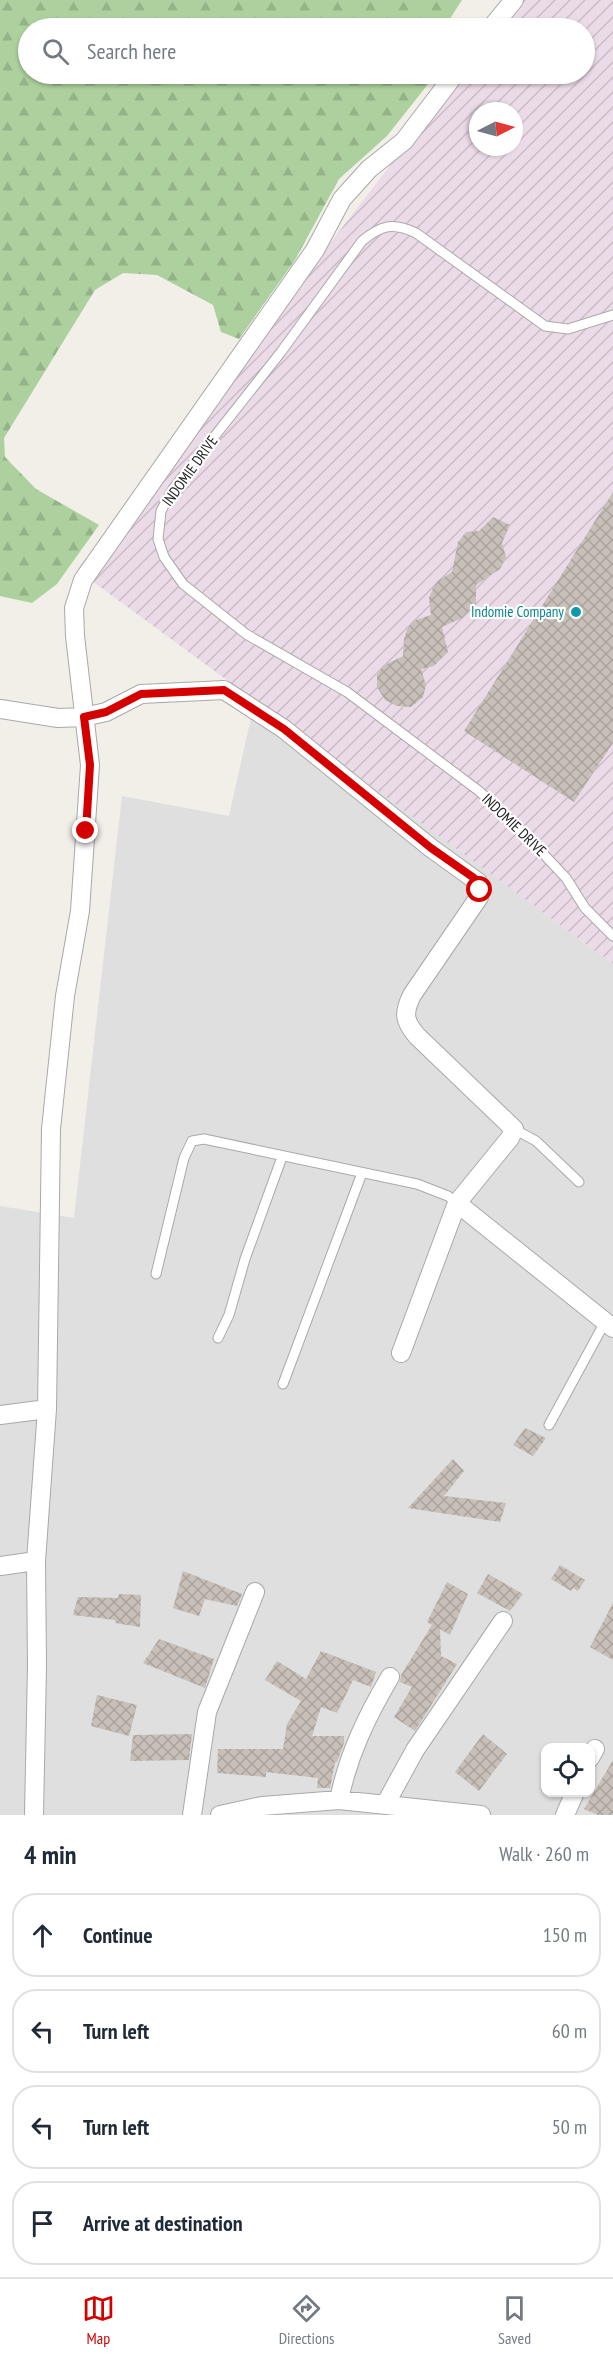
<!DOCTYPE html>
<meta charset="utf-8">
<style>
body{margin:0;font-family:"PT Sans Narrow",sans-serif;background:#f2f2f3;color:#1f2937}
.controls{position:absolute;right:18px;bottom:18px;display:grid;overflow:hidden;border-radius:12px;box-shadow:0 2px 4px #0004}
.controls button{width:54px;height:54px;display:grid;place-items:center;padding:0;border:0;border-bottom:2px solid #e0e1e3;background:#fff;color:#1f2937;font:30px sans-serif}
.compass{position:absolute;left:469px;top:102px;width:54px;height:54px;border-radius:50%;background:#fff;box-shadow:0 2px 4px #0004;rotate:84deg}
.stop{position:absolute;width:18px;height:18px;margin:-14px;border:4px solid #d40000;border-radius:50%;background:#fff}
.stop.end{background:#d40000;border-color:#fff;box-shadow:0 2px 6px #0008}
.list{margin:0;padding:0;list-style:none}
h2{display:flex;justify-content:space-between;align-items:center;height:78px;margin:0;padding:0 24px;font-size:26px}
h2 small{font-size:20px;font-weight:400;color:#747a83}
.list li{display:grid;grid-template-columns:39px 1fr auto;gap:18px;align-items:center;box-sizing:border-box;height:84px;margin:0 12px 12px;padding:0 12px;border:2px solid #e0e1e3;border-radius:24px}
.list b{display:block;font-size:22px;white-space:nowrap}
.list em{font-size:20px;font-style:normal;color:#747a83}
.icon{flex:none;width:33px;height:33px;fill:none;stroke:currentColor;stroke-width:2;stroke-linecap:round;stroke-linejoin:round}
.map{position:relative;flex:none;width:613px;height:1815px;overflow:hidden}
.search{position:absolute;background:#fff;box-shadow:0 2px 4px #0004;left:18px;right:18px;top:18px;height:66px;display:flex;align-items:center;gap:15px;box-sizing:border-box;padding:0 21px;border-radius:33px;color:#747a83;font-size:22px}
.sheet{height:462px;background:#fff}
nav{display:flex;justify-content:space-around;align-items:center;box-sizing:border-box;height:84px;border-top:2px solid #e0e1e3;background:#fff;font-size:16px;color:#747a83}
nav a{display:grid;justify-items:center;gap:3px}
nav .on{color:#d40000}
.map>svg:first-child{display:block}
</style>
<div class="map">
<svg width="613" height="1815" viewBox="0 0 613 1815">
<defs>
<pattern id="industrial-furrows" width="10" height="10" patternUnits="userSpaceOnUse" patternTransform="scale(1.5)"><rect width="10" height="10" fill="#ebdbe8"/><path d="M-1 1l2-2M0 10L10 0M9 11l2-2" fill="none" stroke="#c9bcc7"/></pattern>
<pattern id="forest-firs" width="22" height="20" patternUnits="userSpaceOnUse" patternTransform="scale(1.5)"><rect width="22" height="20" fill="#add19e"/><path d="M5 1l3.5 6h-7zM16 11l3.5 6h-7z" fill="#95b388"/></pattern>
<pattern id="building-cross-hatch" width="8" height="8" patternUnits="userSpaceOnUse" patternTransform="scale(1.5)"><rect width="8" height="8" fill="#c7bfb8"/><path d="M0 0l8 8M0 8l8-8" fill="none" stroke="#aba49e"/></pattern>
</defs>
<rect width="100%" height="100%" fill="#f2efe9"/>
<path fill="#e0dfdf" fill-rule="evenodd" d="M255 700 613 964V1815H0V1206L74 1218 122 796 229 816ZM546 1748H590V1792H546Z"/>
<path fill="url(#industrial-furrows)" fill-rule="evenodd" d="M517 0H613V964L77 570 461 74H584V28H495ZM478 111H514V147H478Z"/>
<path fill="url(#forest-firs)" d="M0 0H462L444 28H28V74H436L387 136 339 179 295 260 239 339 221 332 213 305 157 275 123 273 95 290 4 438 5 457 36 489 99 525 57 584 32 603 0 596Z"/>
<path fill="url(#building-cross-hatch)" d="M613 492V743L574 802 464 731Z
M493 517 510 525 502 543 506 557 500 569 476 585V604L462 618 442 627 448 652 434 666 421 669 426 685 423 697 411 707 397 706 385 700 377 687V675L383 666 403 656 404 639 408 627 416 620 431 615 429 598 433 588 438 581 452 572 458 542 466 532 479 531Z
M525 1428 546 1438 533 1456 513 1445Z
M453 1459 464 1471 444 1496 506 1503 500 1522 408 1508Z
M560 1565 585 1580 578 1591 573 1588 571 1591 551 1579Z
M183 1571 242 1594 237 1606 205 1599 199 1616 173 1608Z
M488 1574 523 1594 510 1611 477 1593Z
M447 1582 468 1594 450 1635 440 1629 441 1656 457 1664 415 1731 394 1717 412 1687 400 1682 401 1675 432 1625 427 1622Z
M119 1594 141 1595 140 1627 115 1623V1620L73 1615 78 1597 118 1598Z
M613 1603V1660L590 1647Z
M159 1639 214 1659 205 1688 143 1663Z
M321 1651 376 1672 371 1687 353 1680 337 1713 321 1707 312 1736H344V1743L337 1762H335L330 1788H317L318 1778 266 1772V1777L217 1773 218 1749H283L287 1724 301 1701 265 1680 277 1661 306 1679Z
M97 1695 137 1705 129 1736 91 1726Z
M192 1734 189 1760 130 1761 133 1735Z
M483 1734 507 1754 479 1791 455 1772Z
M613 1760V1815H598L584 1809Z"/>
<g fill="none" stroke-linecap="round" stroke-linejoin="round">
<g stroke="#a9a9a9" stroke-width="11">
<path id="lane" d="M613 315 568 329 545 326 416 233C393 222 381 225 362 241L281 352 173 489 161 511 158 539 164 557 183 584 246 634 347 692 479 791 521 830 566 878 585 908 613 936
M514 1129 536 1141 579 1182
M156 1274 184 1158 192 1141 204 1139 417 1184 448 1196 457 1203
M218 1338 229 1315 245 1259 282 1157
M283 1384 362 1173
M549 1425 605 1322"/>
</g>
<g stroke="#a9a9a9" stroke-width="20">
<path id="street" d="M491 28 514 0
M0 709 58 718 84 717 106 712 141 694 224 690 284 729 431 848 478 882 479 897 412 995C403 1013 404 1021 417 1036L514 1129 510 1138 457 1203 401 1353
M457 1203 613 1328
M0 1415 47 1409
M0 1566 36 1561
M590 1758 595 1749
M339 1800C348 1755 367 1716 390 1677
M386 1803 415 1750 503 1621
M34 1815 37 1666 36 1561 47 1409 51 1129 65 996 80 911 90 765 75 636 74 608 83 580 315 250 342 199 369 169 404 141 455 74
M192 1815 207 1712 255 1592
M220 1815 262 1806 339 1800 481 1815
M565 1815 575 1792"/>
</g>
<use href="#lane" stroke="#fff" stroke-width="9"/>
<use href="#street" stroke="#fff" stroke-width="18"/>
</g>
<g fill="none" stroke-linecap="round" stroke-linejoin="round">
<path stroke="#d40000" stroke-width="8" d="M86 831 90 765 84 717 106 712 141 694 224 690 284 729 431 848 474 878 480 890"/>
</g>
<circle fill="#0f9aa8" stroke="#fff" stroke-width="2" cx="576" cy="612" r="6"/>
<g text-anchor="middle" stroke-width="4.5" stroke-linejoin="round" paint-order="stroke">
<g font-size="15" fill="#222" stroke="#fff">
<text transform="translate(190 471) rotate(-54)" y="5">INDOMIE DRIVE</text>
<text transform="translate(514 825) rotate(44)" y="5">INDOMIE DRIVE</text>
</g>
<g font-size="15" fill="#0d838f" stroke="#fff" text-anchor="end">
<text x="564" y="617">Indomie Company</text>
</g>
</g>
</svg>
<div class="controls">
<button><svg class="icon" aria-label="locate" viewBox="0 0 24 24"><circle cx="12" cy="12" r="6"/><path d="M12 2v4M12 18v4M2 12h4M18 12h4"/></svg></button>
</div>
<svg class="compass" viewBox="-18 -18 36 36"><path d="M0-13l5 13h-10z" fill="#e53935"/><path d="M0 13l5-13h-10z" fill="#747a83"/></svg>
<div class="stop" style="left:480px;top:890px"></div>
<div class="stop end" style="left:86px;top:831px"></div>
<div class="search"><svg class="icon" aria-label="search" viewBox="0 0 24 24"><circle cx="10" cy="10" r="6"/><path d="M15 15l6 6"/></svg>Search here</div>
</div>
<section class="sheet">
<h2>4 min<small>Walk · 260 m</small></h2>
<ul class="list">
<li><svg class="icon" aria-label="ahead" viewBox="0 0 24 24"><path d="M12 20V5M6 11l6-6 6 6"/></svg><div><b>Continue</b></div><em>150 m</em></li>
<li><svg class="icon" aria-label="left" viewBox="0 0 24 24"><path d="M17 20v-9H6M10 6l-5 5 5 5"/></svg><div><b>Turn left</b></div><em>60 m</em></li>
<li><svg class="icon" aria-label="left" viewBox="0 0 24 24"><path d="M17 20v-9H6M10 6l-5 5 5 5"/></svg><div><b>Turn left</b></div><em>50 m</em></li>
<li><svg class="icon" aria-label="arrive" viewBox="0 0 24 24"><path d="M6 21V4h12l-3 4 3 4H6"/></svg><div><b>Arrive at destination</b></div></li>
</ul>
</section>
<nav>
<a class="on"><svg class="icon" aria-label="map" viewBox="0 0 24 24"><path d="M3 6l6-2 6 2 6-2v14l-6 2-6-2-6 2zM9 4v14M15 6v14"/></svg>Map</a>
<a><svg class="icon" aria-label="directions" viewBox="0 0 24 24"><path d="M12 3l9 9-9 9-9-9zM9 14v-3h6M13 9l2 2-2 2"/></svg>Directions</a>
<a><svg class="icon" aria-label="saved" viewBox="0 0 24 24"><path d="M7 4h10v16l-5-4-5 4z"/></svg>Saved</a>
</nav>
